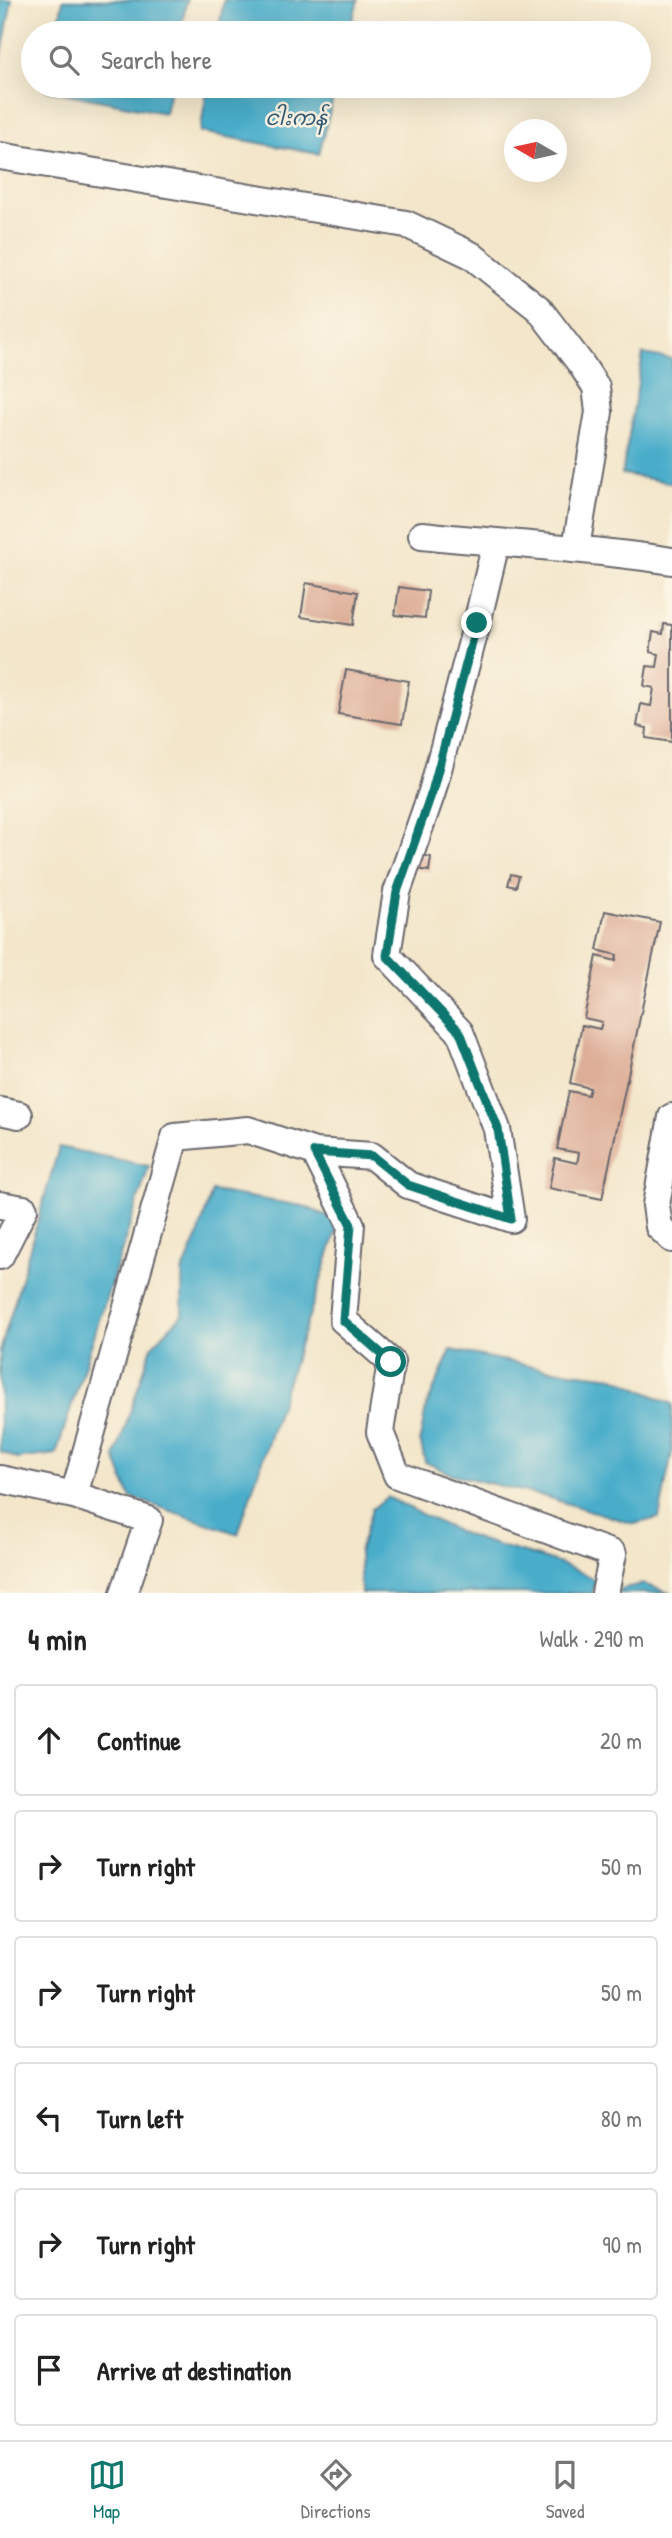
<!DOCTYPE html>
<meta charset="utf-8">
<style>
body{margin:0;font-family:"Patrick Hand","Noto Sans Myanmar",sans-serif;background:#f6f6f6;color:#222}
.compass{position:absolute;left:504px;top:119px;width:63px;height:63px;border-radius:50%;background:#fff;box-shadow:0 7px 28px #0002;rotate:279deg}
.stop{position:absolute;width:21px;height:21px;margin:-16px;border:5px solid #0f766e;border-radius:50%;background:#fff}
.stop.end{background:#0f766e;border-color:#fff;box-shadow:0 2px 7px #0008}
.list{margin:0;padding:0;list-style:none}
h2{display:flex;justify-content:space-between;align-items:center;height:91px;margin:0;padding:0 28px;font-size:30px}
h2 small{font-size:23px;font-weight:400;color:#767676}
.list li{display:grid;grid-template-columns:46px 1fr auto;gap:21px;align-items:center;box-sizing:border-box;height:112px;margin:0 14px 14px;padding:0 14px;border:2px solid #e0e0e0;border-radius:7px}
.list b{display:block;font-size:26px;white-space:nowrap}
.list em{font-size:23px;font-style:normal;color:#767676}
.icon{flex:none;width:38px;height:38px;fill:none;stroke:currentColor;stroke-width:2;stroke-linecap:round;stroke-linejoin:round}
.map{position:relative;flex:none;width:672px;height:1593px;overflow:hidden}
.search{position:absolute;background:#fff;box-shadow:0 7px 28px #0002;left:21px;right:21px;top:21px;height:77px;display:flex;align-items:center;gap:18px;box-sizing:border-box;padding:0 24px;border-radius:38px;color:#767676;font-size:26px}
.sheet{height:847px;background:#fff}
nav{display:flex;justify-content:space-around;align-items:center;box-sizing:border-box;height:98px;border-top:2px solid #e0e0e0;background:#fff;font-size:19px;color:#767676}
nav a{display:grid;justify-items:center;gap:4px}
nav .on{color:#0f766e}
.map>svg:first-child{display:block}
</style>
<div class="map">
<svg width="672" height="1593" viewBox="0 0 672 1593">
<rect width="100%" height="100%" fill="#fcf5e5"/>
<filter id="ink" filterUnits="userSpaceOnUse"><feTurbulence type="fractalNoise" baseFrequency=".0143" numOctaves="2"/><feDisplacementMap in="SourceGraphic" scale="14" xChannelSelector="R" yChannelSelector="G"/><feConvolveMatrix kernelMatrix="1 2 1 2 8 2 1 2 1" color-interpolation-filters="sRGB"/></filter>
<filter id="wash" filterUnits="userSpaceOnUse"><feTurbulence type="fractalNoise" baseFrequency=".00686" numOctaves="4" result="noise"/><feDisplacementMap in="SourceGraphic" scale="28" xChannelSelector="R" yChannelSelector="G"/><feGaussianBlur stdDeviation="1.57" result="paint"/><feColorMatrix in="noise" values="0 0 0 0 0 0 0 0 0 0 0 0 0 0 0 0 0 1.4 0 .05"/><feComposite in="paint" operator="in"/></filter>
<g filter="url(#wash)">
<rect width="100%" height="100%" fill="#f3e6ca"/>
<path fill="#4aadca" stroke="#366882" stroke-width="2" d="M0 0H12L0 64Z
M63 0H187L180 33H57Z
M224 0H358L349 33H218Z
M47 86H171L165 113 46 90Z
M208 86H336L319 154 200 132Z
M643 354 672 359V483L622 474Z
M59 1147 149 1166 56 1454 17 1459 0 1451V1352Z
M212 1191 303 1206 340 1221 238 1534 130 1497 115 1457 152 1346 182 1315V1273L198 1236Z
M451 1350 547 1369 614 1377 672 1404V1452L659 1518 634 1524 546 1497 451 1474 425 1462 420 1440 426 1407Z
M387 1497C415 1510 443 1526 472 1537 512 1552 559 1558 595 1580L592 1593H361L359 1552 372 1509Z
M642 1584 670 1593H619L620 1589Z"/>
<g id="blocks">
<path fill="#ddae98" d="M306 583 358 592 353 625 301 617Z
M399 587 428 591 425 618 395 615Z
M664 624 672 625V742L646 738 647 728 637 726 641 704 651 706 654 688 644 686 647 666 657 667 659 654 650 652 653 632 663 634Z
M346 670 409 681 402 724 338 714Z
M414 854 431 857 429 871 411 868Z
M511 874 519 876 516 887 508 885Z
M605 911 660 922 602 1199 549 1188 555 1158 577 1163 579 1153 557 1149 569 1091 588 1095 590 1088 570 1083 582 1025 600 1029 602 1022 584 1018 597 956 616 961 617 955 597 950Z"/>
</g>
</g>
<g filter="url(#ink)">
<use href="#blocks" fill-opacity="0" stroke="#6b676d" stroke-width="2"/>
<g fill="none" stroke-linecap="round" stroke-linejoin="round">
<g stroke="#6b676d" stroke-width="30">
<path id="minor" d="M0 156 406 224 471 255 539 309 581 364 596 387 599 412 576 547
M422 535C506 544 589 548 672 561
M0 1111 19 1115
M672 1117 656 1205 659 1227 672 1239
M315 1152 351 1225 343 1320 391 1362 380 1432 397 1475 613 1554 605 1593
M0 1205 24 1209 0 1256
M0 1479 74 1495 149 1520 124 1593
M74 1495 175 1137 248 1130 315 1152 372 1156 408 1185 511 1219 497 1129 460 1032 387 955 397 892 432 792 477 623 496 543"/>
</g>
<use href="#minor" stroke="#fff" stroke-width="26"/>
</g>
</g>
<g fill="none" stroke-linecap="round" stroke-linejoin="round" filter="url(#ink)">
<path stroke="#0f766e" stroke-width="9" d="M391 1362 343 1320 351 1225 314 1152 372 1156 408 1185 511 1219 498 1129 460 1032 387 956 397 892 432 792 477 623"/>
</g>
<g text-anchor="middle" stroke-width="5" stroke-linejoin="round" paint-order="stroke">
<g font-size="21" font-style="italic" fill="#325a74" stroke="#fcf5e5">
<text x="296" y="125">ငါးကန်</text>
</g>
</g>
</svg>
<svg class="compass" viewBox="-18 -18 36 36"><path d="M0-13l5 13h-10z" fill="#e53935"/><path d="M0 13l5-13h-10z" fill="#767676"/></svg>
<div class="stop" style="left:391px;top:1362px"></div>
<div class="stop end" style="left:477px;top:623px"></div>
<div class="search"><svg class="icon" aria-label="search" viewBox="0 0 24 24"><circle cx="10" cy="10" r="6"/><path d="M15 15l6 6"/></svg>Search here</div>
</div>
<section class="sheet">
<h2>4 min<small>Walk · 290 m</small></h2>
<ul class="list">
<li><svg class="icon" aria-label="ahead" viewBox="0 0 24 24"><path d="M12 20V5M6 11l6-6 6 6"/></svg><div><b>Continue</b></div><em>20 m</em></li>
<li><svg class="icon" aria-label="right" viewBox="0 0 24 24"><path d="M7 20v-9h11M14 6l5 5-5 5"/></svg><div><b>Turn right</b></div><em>50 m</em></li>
<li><svg class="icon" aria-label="right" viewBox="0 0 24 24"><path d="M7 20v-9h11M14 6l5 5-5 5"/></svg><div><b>Turn right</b></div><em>50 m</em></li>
<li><svg class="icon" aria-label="left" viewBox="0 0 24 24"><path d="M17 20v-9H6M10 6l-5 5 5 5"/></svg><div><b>Turn left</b></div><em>80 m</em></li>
<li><svg class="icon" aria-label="right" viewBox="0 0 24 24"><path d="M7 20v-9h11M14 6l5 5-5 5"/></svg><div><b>Turn right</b></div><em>90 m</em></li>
<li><svg class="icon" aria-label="arrive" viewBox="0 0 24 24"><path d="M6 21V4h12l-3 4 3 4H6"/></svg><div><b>Arrive at destination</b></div></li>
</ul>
</section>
<nav>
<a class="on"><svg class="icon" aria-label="map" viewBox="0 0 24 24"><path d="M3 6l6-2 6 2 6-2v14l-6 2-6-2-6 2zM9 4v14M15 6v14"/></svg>Map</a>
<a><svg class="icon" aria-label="directions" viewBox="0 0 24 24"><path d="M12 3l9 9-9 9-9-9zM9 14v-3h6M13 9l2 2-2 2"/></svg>Directions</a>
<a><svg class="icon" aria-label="saved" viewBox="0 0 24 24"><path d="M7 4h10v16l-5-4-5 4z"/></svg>Saved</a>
</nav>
